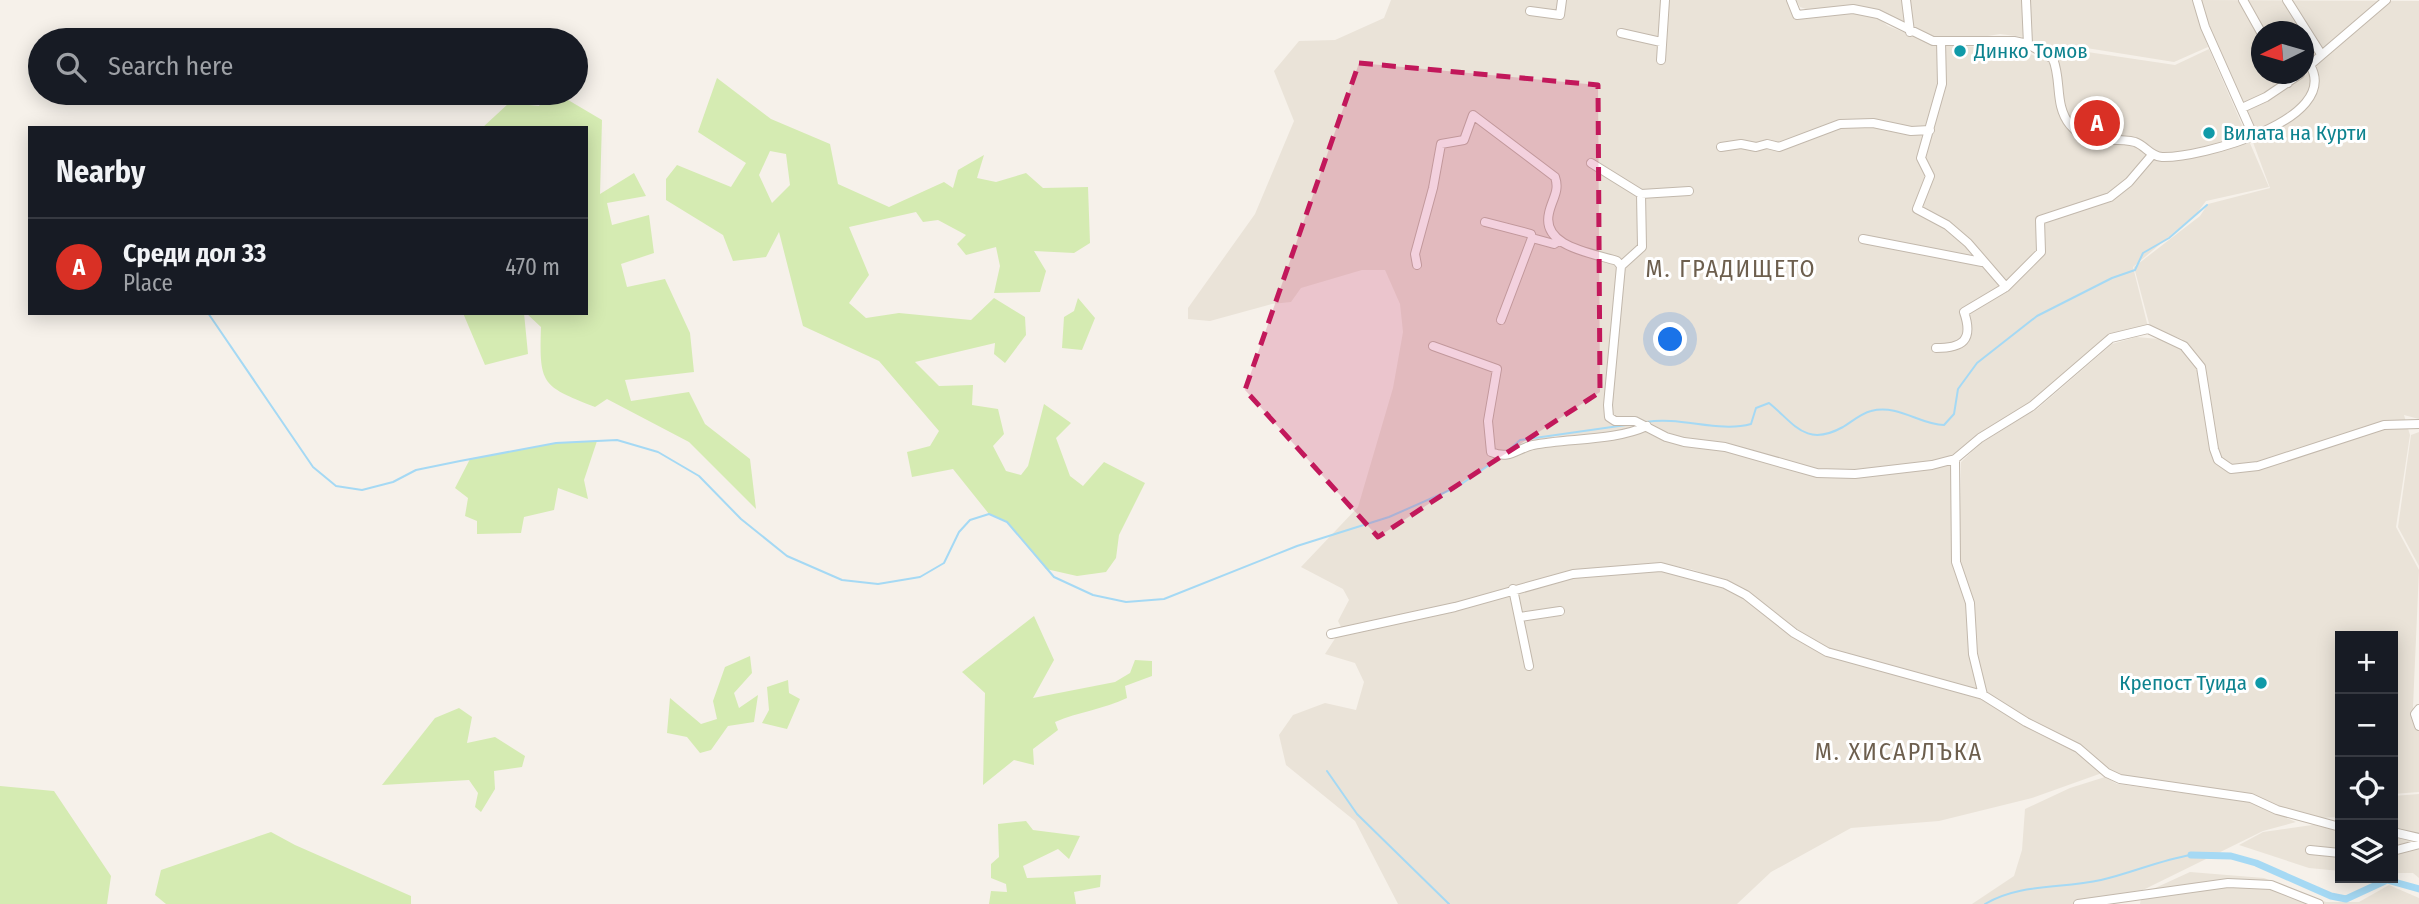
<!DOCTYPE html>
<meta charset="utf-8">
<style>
body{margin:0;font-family:"Fira Sans Condensed",sans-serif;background:#20242c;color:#f1f3f6}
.controls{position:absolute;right:21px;bottom:21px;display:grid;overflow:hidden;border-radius:0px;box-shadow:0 4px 18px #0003}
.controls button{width:63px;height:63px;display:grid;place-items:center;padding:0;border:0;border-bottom:2px solid #363941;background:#171b24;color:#f1f3f6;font:35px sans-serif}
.compass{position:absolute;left:2251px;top:21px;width:63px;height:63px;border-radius:50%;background:#171b24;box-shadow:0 4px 18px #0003;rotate:265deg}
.you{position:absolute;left:1671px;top:340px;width:24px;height:24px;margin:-18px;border:5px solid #fff;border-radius:50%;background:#1a73e8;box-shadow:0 0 0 10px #1a73e833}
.badge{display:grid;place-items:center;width:46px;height:46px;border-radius:50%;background:#d93025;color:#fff;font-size:23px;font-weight:700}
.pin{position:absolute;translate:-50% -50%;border:4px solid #fff;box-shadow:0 2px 7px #0006}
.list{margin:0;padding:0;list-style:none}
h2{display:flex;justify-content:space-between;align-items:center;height:91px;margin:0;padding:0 28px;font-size:30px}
h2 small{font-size:23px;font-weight:400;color:#9ea1a6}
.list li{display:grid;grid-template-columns:46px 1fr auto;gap:21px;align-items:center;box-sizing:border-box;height:98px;padding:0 28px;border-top:2px solid #363941}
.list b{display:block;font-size:26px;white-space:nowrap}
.list p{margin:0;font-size:23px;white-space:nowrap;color:#9ea1a6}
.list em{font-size:23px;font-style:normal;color:#9ea1a6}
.icon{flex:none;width:38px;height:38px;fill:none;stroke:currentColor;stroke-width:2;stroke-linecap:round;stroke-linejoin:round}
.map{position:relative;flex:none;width:2419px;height:904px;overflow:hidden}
.search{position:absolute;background:#171b24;box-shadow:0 4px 18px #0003;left:28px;top:28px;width:560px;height:77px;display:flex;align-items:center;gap:18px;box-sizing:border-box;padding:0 24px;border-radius:38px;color:#9ea1a6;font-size:26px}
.panel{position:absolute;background:#171b24;box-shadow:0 4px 18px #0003;left:28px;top:126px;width:560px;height:189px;border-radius:0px}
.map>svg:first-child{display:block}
</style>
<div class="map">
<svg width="2419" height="904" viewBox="0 0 2419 904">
<rect width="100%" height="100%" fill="#f6f1ea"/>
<path fill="#eae3d8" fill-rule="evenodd" d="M1391 0H1788L1794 18 1852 12 1878 18 1888 26 1933 44 1976 47 2001 42 2050 62 2074 50 2175 65 2209 49 2269 187 2206 201 2197 213 2133 267 2148 327 2109 336 2030 403 1954 456 1952 544 1967 603 1978 692 1829 648 1798 630 1748 591 1694 570 1661 563 1572 571 1454 605 1342 629 1338 621 1349 600 1343 589 1301 567 1358 507 1393 388 1403 332 1400 304 1385 270H1362L1301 288 1291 302 1272 304 1210 321 1188 319V308L1255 214 1294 121 1274 71 1299 41 1335 40 1384 18Z
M1796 0H2192L2208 47 2174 62 2074 46 2056 53 2023 37 2000 34 1976 38 1933 37 1876 10 1852 5 1812 11 1800 7Z
M2200 0 2419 1V419L2404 415 2410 435 2396 527 2419 570 2413 707 2419 729V792L2393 794V636H2340V817L2297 819 2251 801 2186 793 2102 773 2032 798 1939 821 1851 828 1771 872 1737 904H1398L1355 821 1286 765 1279 735 1293 715 1325 703 1356 710 1364 682 1355 663 1325 654 1336 637 1452 612 1572 578 1658 570 1721 586 1744 597 1791 636 1829 655 1985 692 1959 562 1961 462 1981 443 2037 409 2112 344 2136 337 2182 341 2203 366 2182 339 2150 327 2134 267 2200 216 2208 204 2270 188ZM2262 32H2304V74H2262Z
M2419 432V566L2398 527 2411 435Z
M2105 777 2117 784 2250 802 2296 822 2263 831 2145 889 2104 904H1972L2014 876 2022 850 2025 809 2070 788Z
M2419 794V878L2413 873H2393V796Z
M2340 821V871L2309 868 2239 845 2263 832Z
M2190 872 2264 878 2326 902H2359L2389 885 2419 898V904H2140L2142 894Z"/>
<path fill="#d5ebb2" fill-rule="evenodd" d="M717 78 771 119 830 144 838 184 889 207 944 182 953 188 958 170 984 155 977 178 996 182 1026 173 1043 188 1088 187 1090 243 1074 253 1034 251 1046 271 1040 292 994 293 1000 266 996 247 966 255 957 244 966 235 938 220 923 222 916 212 849 227 869 275 849 303 866 318 899 313 971 320 994 298 1025 317 1026 335 1005 363 994 354 995 343 915 362 939 386 973 385 972 405 998 409 1004 434 993 446 1006 471 1021 475 1028 466 1044 404 1071 423 1056 438 1070 476 1083 486 1104 462 1145 483 1119 535 1116 558 1106 572 1077 576 1046 569 1007 522 989 514 953 469 912 477 907 452 930 446 939 431 879 361 803 326 779 232 766 257 733 261 723 235 666 200V179L677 165 731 187 746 163 698 132ZM770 151 786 154 790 185 772 203 759 175Z
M547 95 563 97 602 120 600 194 634 173 646 196 607 203 612 225 649 215 654 253 621 264 627 287 665 279 690 333 694 372 625 380 631 401 689 392 705 424 750 459 756 509 689 442 607 399 595 407C542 386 539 385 541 327L526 313H586V128H482L509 103 539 106Z
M1078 298 1095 318 1082 350 1062 348 1064 317 1074 311Z
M463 313H524L528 354 485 365Z
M597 441 584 480 588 499 558 488 554 510 524 517 521 533 477 534V521L465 516 468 498 455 488 470 459 556 443Z
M1034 616 1054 660 1033 698 1115 682 1130 673 1135 660 1152 661V676L1125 686 1127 698C1104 709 1078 712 1055 722L1058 730 1033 749 1034 765 1014 760 983 785 985 693 962 672Z
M750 656 752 673 734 693 739 708 758 695 754 722 728 726 711 750 700 753 687 737 667 733 670 698 701 724 717 719 713 701 725 667Z
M788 680 789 693 800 699 787 729 762 723 769 710 767 687Z
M459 708 472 717 467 743 495 737 525 756 522 767 494 771 495 789 481 812 475 807 478 793 469 780 382 785 435 718Z
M0 786 54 791 111 876 107 904H0Z
M1026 821 1033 830 1080 836 1069 859 1058 849 1023 866 1027 878 1101 875 1100 887 1074 892 1076 904H989L991 891 1007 892 1006 884 991 878V864L999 857 998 824Z
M271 832 295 845 411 896V904H166L155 895 161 870Z"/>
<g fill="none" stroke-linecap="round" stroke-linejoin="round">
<path stroke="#a5d9f4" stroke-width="2" d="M208 313 313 467 336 486 362 490 393 482 416 470 460 461 556 443 617 440 658 452 699 476 741 519 787 556 842 580 878 584 920 577 944 563 959 532 970 520 989 514 1007 522 1054 577 1093 595 1126 602 1164 599 1297 546 1389 517 1457 487 1501 457
M1646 422C1681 416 1718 433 1751 424L1756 408 1769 403C1794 423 1805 448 1843 427 1851 422 1862 413 1871 411 1899 404 1920 425 1944 425L1954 414 1958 389 1977 363 2037 316 2112 278 2135 270 2143 253 2169 238 2207 205
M1508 451 1520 440 1626 425
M1327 771 1357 814 1449 904
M1985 904C2020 883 2061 889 2101 880 2132 873 2160 860 2191 855"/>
<path stroke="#a5d9f4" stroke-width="7" d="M2191 855 2231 856 2256 863 2331 896 2346 899 2387 880 2419 889"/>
<g stroke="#c2b8ac" stroke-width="10">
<path id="street" d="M1791 0 1797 15 1853 9 1878 14 1933 41H2014L2028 44 2053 59C2062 81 2054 105 2070 125 2088 147 2110 136 2135 142 2146 146 2150 156 2162 157 2200 158 2342 120 2310 65L2386 0
M1906 0 1910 32
M2026 0 2028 44
M2197 0 2205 27 2254 137
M2243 0 2262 34
M2287 0 2321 54
M1530 11 1560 15 1562 0
M1621 33 1661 42
M1941 41 1942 84 1921 158 1930 176 1917 209 1947 225 1968 243 2006 287
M1661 60 1665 0
M2282 74 2288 83
M2242 108 2266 97 2300 74
M1721 147 1741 144 1756 147 1767 144 1779 147 1840 124 1873 123 1911 131 1930 130
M1591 163 1641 194 1642 247 1621 266
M1641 194 1689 191
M1485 222 1531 234 1532 238 1554 244 1559 241
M1863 239 1982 262
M1417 265 1415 254 1433 188 1441 144 1464 140 1473 115 1555 177C1560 191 1552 199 1549 213 1541 247 1593 253 1617 261L1621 266 1608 405 1609 417 1615 421H1635L1666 437 1684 442 1725 447 1817 473 1855 474 1932 465 1955 459 1980 438 2032 406 2111 338 2148 329 2184 346 2201 367 2214 449 2218 460 2231 469 2258 466 2384 425 2419 424
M1501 320 1532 238
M1433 346 1497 369 1488 421 1491 452C1510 460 1516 449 1533 445 1569 438 1615 441 1647 426
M1936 348C1962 348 1974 341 1964 312L2006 287 2041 252 2040 220 2110 197 2129 182 2152 155
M1955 459 1956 562 1970 603 1973 654 1983 695
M1513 589 1529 666
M1520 617 1560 611
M1331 634 1455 607 1573 574 1661 567 1725 584 1746 595 1794 633 1827 652 1983 695 2026 722 2078 748 2107 773 2120 779 2251 798 2277 810 2340 827
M2419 709 2415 714 2419 726
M2393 832 2419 838
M2310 850 2340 853
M2393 851 2419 844
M2078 904 2228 883 2271 885 2319 904"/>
</g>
<use href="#street" stroke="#fff" stroke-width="8"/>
</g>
<path fill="#c2185b" fill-opacity="0.2" stroke="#c2185b" stroke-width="5" stroke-dasharray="14 9" stroke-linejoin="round" d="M1359 63 1598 85 1600 392 1378 537 1245 390Z"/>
<g fill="#0f9aa8" stroke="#fff" stroke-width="2.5">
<circle cx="1960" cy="51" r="7"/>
<circle cx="2209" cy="133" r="7"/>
<circle cx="2261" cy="683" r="7"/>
</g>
<g text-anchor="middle" stroke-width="6" stroke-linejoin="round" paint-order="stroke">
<g font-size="21" fill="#0d838f" stroke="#fff" text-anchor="start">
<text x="1974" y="58">Динко Томов</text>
<text x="2223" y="140">Вилата на Курти</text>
<text x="2247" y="690" text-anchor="end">Крепост Туида</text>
</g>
<g font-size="24" letter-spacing="2" fill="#6d5f4e" stroke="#fff">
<text x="1731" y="277">М. ГРАДИЩЕТО</text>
<text x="1899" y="760">М. ХИСАРЛЪКА</text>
</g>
</g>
</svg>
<div class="controls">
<button>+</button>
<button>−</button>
<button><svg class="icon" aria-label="locate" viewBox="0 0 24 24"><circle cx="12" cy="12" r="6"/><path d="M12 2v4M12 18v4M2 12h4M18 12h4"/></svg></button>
<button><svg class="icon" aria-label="layers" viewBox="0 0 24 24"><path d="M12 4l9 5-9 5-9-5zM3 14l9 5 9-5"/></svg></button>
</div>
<svg class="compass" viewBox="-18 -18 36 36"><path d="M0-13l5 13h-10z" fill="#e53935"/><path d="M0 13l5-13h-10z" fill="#9ea1a6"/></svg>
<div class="you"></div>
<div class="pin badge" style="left:2097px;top:123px">A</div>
<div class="search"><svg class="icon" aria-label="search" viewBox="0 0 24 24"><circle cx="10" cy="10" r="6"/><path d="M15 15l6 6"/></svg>Search here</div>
<section class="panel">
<h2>Nearby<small></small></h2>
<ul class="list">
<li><span class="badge">A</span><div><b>Среди дол 33</b><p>Place</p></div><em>470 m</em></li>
</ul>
</section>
</div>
